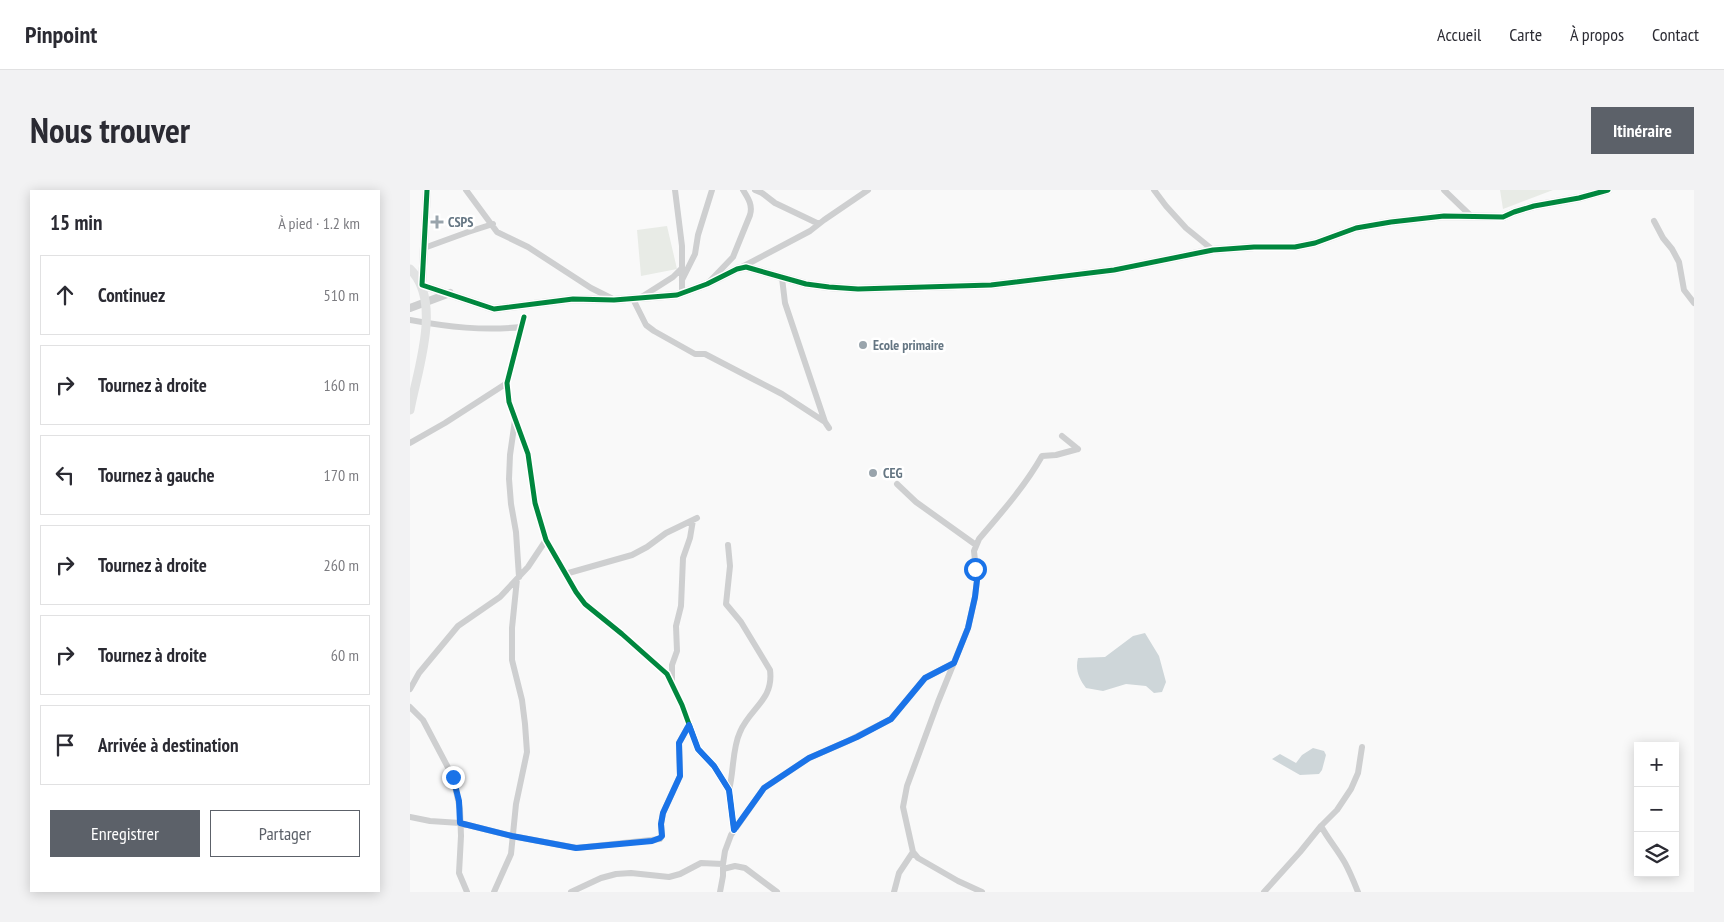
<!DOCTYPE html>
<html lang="fr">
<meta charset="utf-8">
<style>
body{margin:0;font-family:"PT Sans Narrow",sans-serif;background:#f2f2f3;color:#2b2b33}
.controls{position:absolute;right:15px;bottom:15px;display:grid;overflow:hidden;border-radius:0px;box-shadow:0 2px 12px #0003}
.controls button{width:45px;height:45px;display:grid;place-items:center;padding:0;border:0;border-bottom:1px solid #e1e1e2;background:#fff;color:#2b2b33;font:25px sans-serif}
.stop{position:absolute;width:15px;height:15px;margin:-11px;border:4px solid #1a73e8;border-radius:50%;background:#fff}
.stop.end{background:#1a73e8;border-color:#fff;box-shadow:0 1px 5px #0008}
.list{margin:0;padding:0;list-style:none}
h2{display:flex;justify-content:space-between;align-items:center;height:65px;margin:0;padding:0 20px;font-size:21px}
h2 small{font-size:16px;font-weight:400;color:#7c7c81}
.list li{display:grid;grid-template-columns:32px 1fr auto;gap:15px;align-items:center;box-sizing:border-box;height:80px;margin:0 10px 10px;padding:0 10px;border:1px solid #e1e1e2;border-radius:0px}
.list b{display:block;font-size:19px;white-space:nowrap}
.list em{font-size:16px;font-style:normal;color:#7c7c81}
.actions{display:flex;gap:10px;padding:15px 20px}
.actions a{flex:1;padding:11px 0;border:1px solid #5c6169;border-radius:0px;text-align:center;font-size:18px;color:#5c6169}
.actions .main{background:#5c6169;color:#fff}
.icon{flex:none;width:28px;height:28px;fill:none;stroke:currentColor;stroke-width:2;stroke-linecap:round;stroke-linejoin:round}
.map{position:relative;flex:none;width:1284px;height:702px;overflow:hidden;border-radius:0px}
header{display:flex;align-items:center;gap:30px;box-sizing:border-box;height:70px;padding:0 25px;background:#fff;border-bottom:1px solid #e1e1e2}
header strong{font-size:24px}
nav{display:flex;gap:28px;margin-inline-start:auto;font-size:18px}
.intro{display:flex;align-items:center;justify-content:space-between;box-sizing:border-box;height:120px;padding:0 30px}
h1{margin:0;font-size:35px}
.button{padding:12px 22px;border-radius:0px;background:#5c6169;color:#fff;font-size:18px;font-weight:700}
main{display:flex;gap:30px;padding:0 30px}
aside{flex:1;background:#fff;border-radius:0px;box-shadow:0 2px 12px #0003}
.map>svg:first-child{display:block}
</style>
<header>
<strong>Pinpoint</strong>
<nav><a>Accueil</a><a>Carte</a><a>À propos</a><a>Contact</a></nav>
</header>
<div class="intro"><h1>Nous trouver</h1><a class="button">Itinéraire</a></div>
<main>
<aside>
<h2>15 min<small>À pied · 1.2 km</small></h2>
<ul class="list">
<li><svg class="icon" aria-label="ahead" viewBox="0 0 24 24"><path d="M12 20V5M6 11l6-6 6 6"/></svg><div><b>Continuez</b></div><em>510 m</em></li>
<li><svg class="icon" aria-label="right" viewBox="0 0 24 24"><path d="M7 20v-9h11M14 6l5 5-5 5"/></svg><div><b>Tournez à droite</b></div><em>160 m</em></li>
<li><svg class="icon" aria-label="left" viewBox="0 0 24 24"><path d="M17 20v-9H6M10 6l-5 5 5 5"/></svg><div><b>Tournez à gauche</b></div><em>170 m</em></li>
<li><svg class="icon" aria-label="right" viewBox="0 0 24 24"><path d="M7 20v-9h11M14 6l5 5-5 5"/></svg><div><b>Tournez à droite</b></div><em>260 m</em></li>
<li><svg class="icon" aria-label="right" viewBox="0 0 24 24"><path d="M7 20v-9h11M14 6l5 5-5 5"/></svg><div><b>Tournez à droite</b></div><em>60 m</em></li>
<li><svg class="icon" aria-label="arrive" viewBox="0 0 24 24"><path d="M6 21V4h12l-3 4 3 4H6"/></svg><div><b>Arrivée à destination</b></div></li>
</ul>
<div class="actions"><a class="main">Enregistrer</a><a>Partager</a></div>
</aside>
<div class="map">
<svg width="1284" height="702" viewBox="0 0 1284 702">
<rect width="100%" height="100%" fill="#f9f9f9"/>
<path fill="#e8ebe6" d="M1090 0H1143L1093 19Z
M257 36 267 79 231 86 227 40Z"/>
<path fill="#ced6d9" d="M735 443 749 466 756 492 752 502 744 503 736 496 716 494 693 501 676 498C669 489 665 480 668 468L695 467 723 446Z
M903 558 914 561 916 565 912 580 909 584 890 585 862 569 870 564 886 573 892 565Z"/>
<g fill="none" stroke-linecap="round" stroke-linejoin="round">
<path stroke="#cecfd0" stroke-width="6" d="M56 0 87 42 118 57 181 98 203 109
M265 0 272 56V103
M345 0 352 3 365 13 409 34
M744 0 756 16 776 38 803 60
M1034 0 1061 26
M1244 31 1253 48 1262 59 1269 72 1274 100 1284 113
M14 58 58 42 83 34
M332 77 400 41 414 30 458 0
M372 88 375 113 415 232 419 238
M272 90 285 64 288 45 302 0
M300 91 323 67 340 25C343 15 338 8 333 0
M230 108 263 87 271 79
M223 109 236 135 244 141 285 164H295L343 189 372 204 415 232
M114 127 97 193 99 212 118 264 125 313 136 350 166 402 175 414 212 444 257 484 272 515 288 559 304 576 319 600 324 640
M0 130C38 137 73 141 112 137
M105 230 100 265 99 289 101 314 106 342 109 387
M652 246 668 259
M0 253 35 233 97 193
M487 294 506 312 566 355
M318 355 320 376 316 414 331 432 360 480C364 510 340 518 330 542 322 559 324 581 319 600
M155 384 222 365 237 357 256 343 287 328
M262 490V475L267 461 266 436 271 416 273 368 280 348 283 330
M0 499 9 483 48 436 90 407 118 377 136 350
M0 517 13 530 43 587 50 619 51 646 49 683 57 702
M0 627 20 631 50 633 102 646 167 658 250 649 252 646 251 634 253 623 270 586 269 553 279 535
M911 636C918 649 927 659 935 673 940 682 944 692 948 702
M313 679 325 676 335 678 367 702
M84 702 101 664 106 614 117 562 115 534 112 510 102 470V438L107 389
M161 702 191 688 206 684 221 683 259 687 270 684 291 673 313 674 315 661 321 645 354 598 399 568 438 551 481 529 515 488 544 473
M310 702 313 686V676
M484 702 489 683 503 662
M572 702 548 691 508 668 503 662 493 617 497 596 528 512 558 438 565 407 567 390 564 361 569 349C592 322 615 296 632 266L646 265 668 259
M854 702 890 662 911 636 927 620 941 599 948 583 952 557"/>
<path stroke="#cecfd0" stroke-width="8" d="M17 0 12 95 84 119 163 109 204 110 267 105 297 94 327 79 336 77 396 94 419 97 448 99 581 95 704 80 803 60 844 57H885L905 53 946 38 981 32 1034 26 1093 27 1104 22 1124 16 1169 8 1198 0
M0 118 40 103"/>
<path stroke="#e1e2e2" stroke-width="9" d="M0 79C33 111 7 181 0 220"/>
<g stroke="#fff" stroke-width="8">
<path id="cycleway" d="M17 0 12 95 84 119 163 109 204 110 267 105 297 94 327 79 336 77 396 94 419 97 448 99 581 95 704 80 803 60 844 57H885L905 53 946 38 981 32 1034 26 1093 27 1104 22 1124 16 1169 8 1198 0
M114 127 97 193 99 212 118 264 125 313 136 350 166 402 175 414 212 444 257 484 272 515 288 559 304 576 319 600 324 640"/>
</g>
<use href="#cycleway" stroke="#00873e" stroke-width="5"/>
</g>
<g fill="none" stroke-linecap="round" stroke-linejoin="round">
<path stroke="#1a73e8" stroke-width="6" d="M43 587 49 611 50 633 102 646 166 658 242 651 250 648 252 646 251 634 253 623 270 586 269 553 279 535 288 559 304 576 319 600 324 640 354 598 399 568 447 547 481 529 515 488 544 473 558 438 565 407 567 390 565 379"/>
</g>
<g fill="#99a4ac" stroke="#fff" stroke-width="2">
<path d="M24.5 24.5h5v5h5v5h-5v5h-5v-5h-5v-5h5z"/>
<circle cx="453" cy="155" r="5"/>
<circle cx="463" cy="283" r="5"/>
</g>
<g text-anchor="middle" stroke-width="5" stroke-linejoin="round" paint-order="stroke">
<g font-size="14" font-weight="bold" fill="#657683" stroke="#fff" text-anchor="start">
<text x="38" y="37">CSPS</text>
<text x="463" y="160">Ecole primaire</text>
<text x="473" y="288">CEG</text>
</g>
</g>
</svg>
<div class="controls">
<button>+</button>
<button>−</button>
<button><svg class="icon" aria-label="layers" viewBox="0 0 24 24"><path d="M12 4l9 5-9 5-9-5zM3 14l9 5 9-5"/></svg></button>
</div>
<div class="stop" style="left:565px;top:379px"></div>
<div class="stop end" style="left:43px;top:587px"></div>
</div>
</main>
